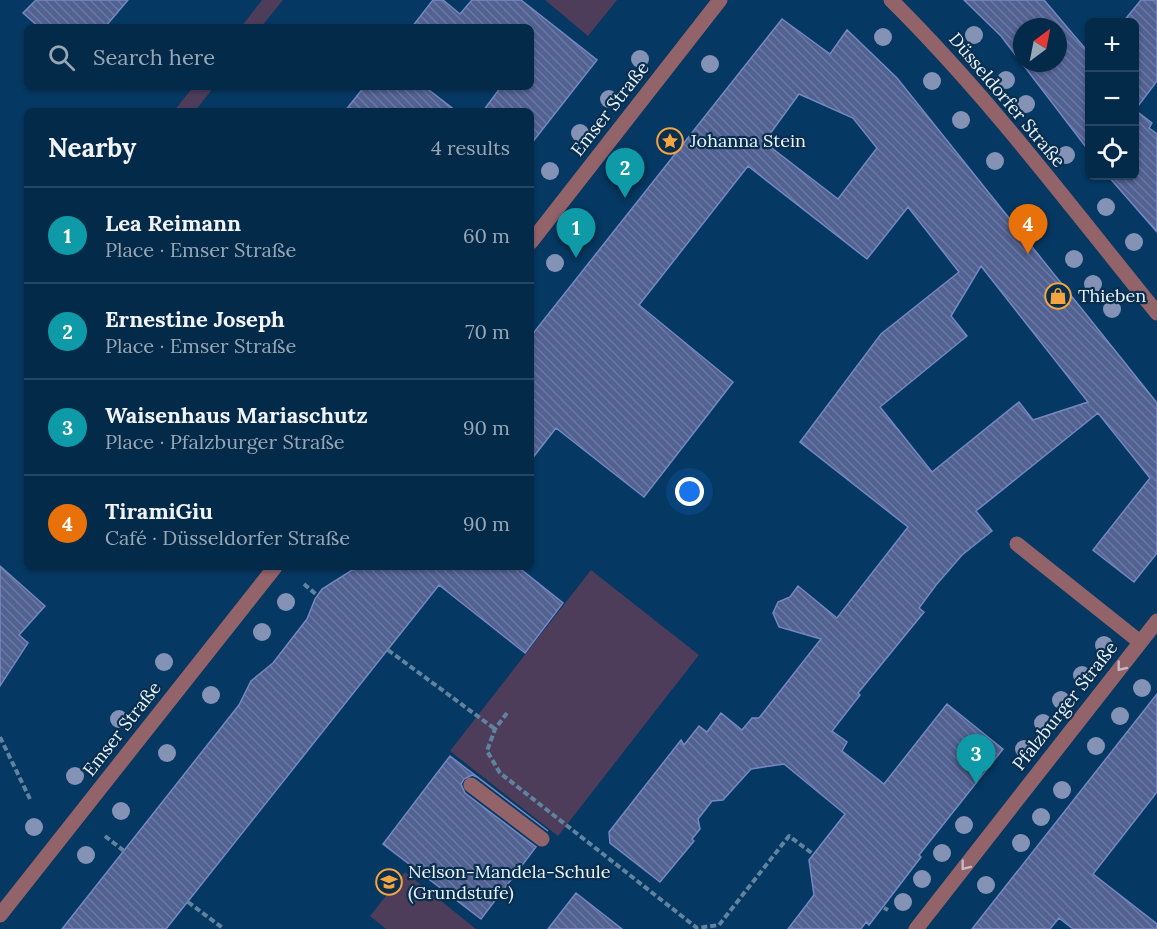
<!DOCTYPE html>
<meta charset="utf-8">
<style>
body{margin:0;font-family:Lora,serif;background:#123654;color:#f1f3f6}
.controls{position:absolute;right:18px;top:18px;display:grid;overflow:hidden;border-radius:9px;box-shadow:0 2px 4px #0004}
.controls button{width:54px;height:54px;display:grid;place-items:center;padding:0;border:0;border-bottom:2px solid #254662;background:#042a4a;color:#f1f3f6;font:30px sans-serif}
.compass{position:absolute;left:1013px;top:18px;width:54px;height:54px;border-radius:50%;background:#042a4a;box-shadow:0 2px 4px #0004;rotate:32deg}
.you{position:absolute;left:690px;top:492px;width:21px;height:21px;margin:-15px;border:4px solid #fff;border-radius:50%;background:#1a73e8;box-shadow:0 0 0 9px #1a73e833}
.badge{display:grid;place-items:center;width:39px;height:39px;border-radius:50%;background:#f2a541;color:#fff;font-size:20px;font-weight:700}
.pin{position:absolute;translate:-50% -50px;filter:drop-shadow(0 2px 3px #0008)}
.pin::after{content:'';position:absolute;top:32px;width:21px;height:18px;background:inherit;clip-path:polygon(0 0,100% 0,50% 100%)}
.list{margin:0;padding:0;list-style:none}
h2{display:flex;justify-content:space-between;align-items:center;height:78px;margin:0;padding:0 24px;font-size:26px}
h2 small{font-size:20px;font-weight:400;color:#97a7b5}
.list li{display:grid;grid-template-columns:39px 1fr auto;gap:18px;align-items:center;box-sizing:border-box;height:96px;padding:0 24px;border-top:2px solid #254662}
.list b{display:block;font-size:22px;white-space:nowrap}
.list p{margin:0;font-size:20px;white-space:nowrap;color:#97a7b5}
.list em{font-size:20px;font-style:normal;color:#97a7b5}
.icon{flex:none;width:33px;height:33px;fill:none;stroke:currentColor;stroke-width:2;stroke-linecap:round;stroke-linejoin:round}
.map{position:relative;flex:none;width:1157px;height:929px;overflow:hidden}
.search{position:absolute;background:#042a4a;box-shadow:0 2px 4px #0004;left:24px;top:24px;width:510px;height:66px;display:flex;align-items:center;gap:15px;box-sizing:border-box;padding:0 21px;border-radius:9px;color:#97a7b5;font-size:22px}
.panel{position:absolute;background:#042a4a;box-shadow:0 2px 4px #0004;left:24px;top:108px;width:510px;height:462px;border-radius:9px}
.map>svg:first-child{display:block}
</style>
<div class="map">
<svg width="1157" height="929" viewBox="0 0 1157 929">
<defs>
<pattern id="building-back-hatch" width="6" height="6" patternUnits="userSpaceOnUse" patternTransform="scale(1.5)"><rect width="6" height="6" fill="#516191"/><path d="M-1 5l2 2M0 0l6 6M5-1l2 2" fill="none" stroke="#6a78a2"/></pattern>
</defs>
<rect width="100%" height="100%" fill="#053862"/>
<path fill="#4d3c5a" d="M262 0H283L261 27H241Z
M545 0H617L588 36Z
M193 87H214L195 111H174Z
M591 570 699 655 558 836 450 751Z
M405 872 476 929H386L370 916Z"/>
<path fill="url(#building-back-hatch)" stroke="#7588c1" stroke-width="1.5" fill-rule="evenodd" d="M36 0H128L105 27H39L23 13Z
M433 0H443L460 14 472 0H521L597 60 531 144V111H483L501 87H531V27H412Z
M964 0H1044L1089 53V151L1001 36ZM1022 27H1058V63H1022Z
M1141 0H1157V81L1135 110 1152 123 1149 128 1157 134V232L1108 176H1134V22H1123Z
M782 19 830 54 847 30 897 78 1157 403V553L1134 582 1093 550 1150 478 1098 413 976 511 992 531 962 555 936 585 919 608 924 612 858 693 860 695 832 731 847 742 842 751 884 784 947 704 1003 749 919 855 921 857 869 925 866 922 861 929H788L814 895 809 860 845 814 784 764 751 769 723 800 712 801 698 819 700 829 692 839 694 841 660 882 610 843 609 832 681 740 684 745 699 726 707 732 721 713 742 730 752 718H759L821 639 779 627 773 613 778 602 790 597 798 586 837 618 908 527 800 442 881 334 959 272 908 207 867 259 748 166 639 305 733 382 644 497 556 428 531 460V336ZM799 94 853 118 877 148 838 199 764 142ZM981 266 1088 402 1033 420 1019 402 932 472 880 407 967 336 951 316Z
M364 87H425L456 111H345Z
M0 566 45 606 19 635 28 643 0 686Z
M357 567H518L563 603 525 653 439 585 166 929H62L239 705 251 681 273 663 307 619 315 599 322 589Z
M1157 694V792L1093 874 1157 924V929H1073L1059 918 1050 929H972Z
M450 756 548 831 477 777 472 775 464 779 461 784 465 793 536 847 481 919 383 844Z
M576 893 622 929H548Z"/>
<g fill="none" stroke-linecap="round" stroke-linejoin="round">
<path stroke="#6083a0" stroke-width="4" stroke-dasharray="6 3" stroke-linecap="butt" d="M304 584 318 596
M388 650 495 729
M507 713 495 729 487 751 500 773 697 928 719 925 789 836 813 854
M0 737 30 799
M105 836 124 851
M188 902 224 929
M884 908 888 910"/>
<path stroke="#93636a" stroke-width="15" d="M1017 544 1140 642
M471 785 542 839"/>
<path stroke="#93636a" stroke-width="15" d="M891 0C988 96 1071 207 1157 313
M531 242 720 0
M0 915 275 567
M916 929 1157 621"/>
</g>
<g fill="#8492b5">
<circle cx="974" cy="35" r="9"/>
<circle cx="883" cy="37" r="9"/>
<circle cx="640" cy="59" r="9"/>
<circle cx="710" cy="64" r="9"/>
<circle cx="1006" cy="80" r="9"/>
<circle cx="932" cy="81" r="9"/>
<circle cx="609" cy="99" r="9"/>
<circle cx="1026" cy="104" r="9"/>
<circle cx="961" cy="120" r="9"/>
<circle cx="580" cy="133" r="9"/>
<circle cx="1066" cy="155" r="9"/>
<circle cx="995" cy="161" r="9"/>
<circle cx="550" cy="171" r="9"/>
<circle cx="1106" cy="207" r="9"/>
<circle cx="1134" cy="242" r="9"/>
<circle cx="1074" cy="259" r="9"/>
<circle cx="555" cy="263" r="9"/>
<circle cx="1093" cy="284" r="9"/>
<circle cx="1112" cy="309" r="9"/>
<circle cx="286" cy="602" r="9"/>
<circle cx="262" cy="632" r="9"/>
<circle cx="1104" cy="645" r="9"/>
<circle cx="164" cy="662" r="9"/>
<circle cx="1082" cy="675" r="9"/>
<circle cx="1142" cy="688" r="9"/>
<circle cx="211" cy="695" r="9"/>
<circle cx="1061" cy="700" r="9"/>
<circle cx="1120" cy="716" r="9"/>
<circle cx="119" cy="719" r="9"/>
<circle cx="1043" cy="723" r="9"/>
<circle cx="1096" cy="746" r="9"/>
<circle cx="1024" cy="749" r="9"/>
<circle cx="167" cy="753" r="9"/>
<circle cx="75" cy="776" r="9"/>
<circle cx="1062" cy="790" r="9"/>
<circle cx="121" cy="811" r="9"/>
<circle cx="1041" cy="817" r="9"/>
<circle cx="964" cy="825" r="9"/>
<circle cx="34" cy="827" r="9"/>
<circle cx="1021" cy="843" r="9"/>
<circle cx="942" cy="853" r="9"/>
<circle cx="86" cy="855" r="9"/>
<circle cx="922" cy="879" r="9"/>
<circle cx="986" cy="885" r="9"/>
<circle cx="903" cy="902" r="9"/>
</g>
<defs><path id="oneway-chevron" d="M-2-3.5L2.5 0L-2 3.5" fill="none" stroke-width="1.6" stroke-linecap="round" stroke-linejoin="round" transform="scale(1.5)"/></defs>
<g stroke="#c7b9c3">
<use href="#oneway-chevron" transform="translate(1121 667) rotate(128)"/>
<use href="#oneway-chevron" transform="translate(965 866) rotate(128)"/>
</g>
<defs>
<g id="sight-ring" transform="scale(1.35)"><circle r="9.5" fill="#0a2e4e" stroke="#f2a541" stroke-width="1.5"/><path d="M0-6L1.8-2.2L6-1.7L2.9 1.2L3.7 5.4L0 3.3L-3.7 5.4L-2.9 1.2L-6-1.7L-1.8-2.2Z" fill="#f2a541"/></g>
<g id="shop-ring" transform="scale(1.35)"><circle r="9.5" fill="#0a2e4e" stroke="#f2a541" stroke-width="1.5"/><path d="M-5-2.5h2.3a2.7 3.5 0 0 1 5.4 0H5L5.5 6h-11ZM-1.5-2.5h3a1.5 2.3 0 0 0-3 0Z" fill="#f2a541"/></g>
<g id="school-ring" transform="scale(1.35)"><circle r="9.5" fill="#0a2e4e" stroke="#f2a541" stroke-width="1.5"/><path d="M0-5L7-2L0 1L-7-2ZM-4 1L0 2.5L4 1V4Q0 6-4 4Z" fill="#f2a541"/></g>
</defs>
<g fill-rule="evenodd">
<use href="#sight-ring" x="670" y="141"/>
<use href="#shop-ring" x="1058" y="296"/>
<use href="#school-ring" x="389" y="882"/>
</g>
<g text-anchor="middle" stroke-width="4.5" stroke-linejoin="round" paint-order="stroke">
<g font-size="18" fill="#e9f3fe" stroke="#0a2e4e">
<text transform="translate(1007 100) rotate(50)" y="6">Düsseldorfer Straße</text>
<text transform="translate(610 109) rotate(-52)" y="6">Emser Straße</text>
<text transform="translate(1065 706) rotate(-52)" y="6">Pfalzburger Straße</text>
<text transform="translate(122 729) rotate(-52)" y="6">Emser Straße</text>
</g>
<g font-size="18" fill="#e9f3fe" stroke="#0a2e4e" text-anchor="start">
<text x="690" y="147">Johanna Stein</text>
<text x="1078" y="302">Thieben</text>
<text x="408" y="878">Nelson-Mandela-Schule<tspan x="408" dy="21">(Grundstufe)</tspan></text>
</g>
</g>
</svg>
<div class="controls">
<button>+</button>
<button>−</button>
<button><svg class="icon" aria-label="locate" viewBox="0 0 24 24"><circle cx="12" cy="12" r="6"/><path d="M12 2v4M12 18v4M2 12h4M18 12h4"/></svg></button>
</div>
<svg class="compass" viewBox="-18 -18 36 36"><path d="M0-13l5 13h-10z" fill="#e53935"/><path d="M0 13l5-13h-10z" fill="#97a7b5"/></svg>
<div class="you"></div>
<div class="pin badge" style="left:576px;top:258px;background:#0f9aa8">1</div>
<div class="pin badge" style="left:625px;top:198px;background:#0f9aa8">2</div>
<div class="pin badge" style="left:976px;top:784px;background:#0f9aa8">3</div>
<div class="pin badge" style="left:1028px;top:254px;background:#e8710a">4</div>
<div class="search"><svg class="icon" aria-label="search" viewBox="0 0 24 24"><circle cx="10" cy="10" r="6"/><path d="M15 15l6 6"/></svg>Search here</div>
<section class="panel">
<h2>Nearby<small>4 results</small></h2>
<ul class="list">
<li><span class="badge" style="background:#0f9aa8">1</span><div><b>Lea Reimann</b><p>Place · Emser Straße</p></div><em>60 m</em></li>
<li><span class="badge" style="background:#0f9aa8">2</span><div><b>Ernestine Joseph</b><p>Place · Emser Straße</p></div><em>70 m</em></li>
<li><span class="badge" style="background:#0f9aa8">3</span><div><b>Waisenhaus Mariaschutz</b><p>Place · Pfalzburger Straße</p></div><em>90 m</em></li>
<li><span class="badge" style="background:#e8710a">4</span><div><b>TiramiGiu</b><p>Café · Düsseldorfer Straße</p></div><em>90 m</em></li>
</ul>
</section>
</div>
